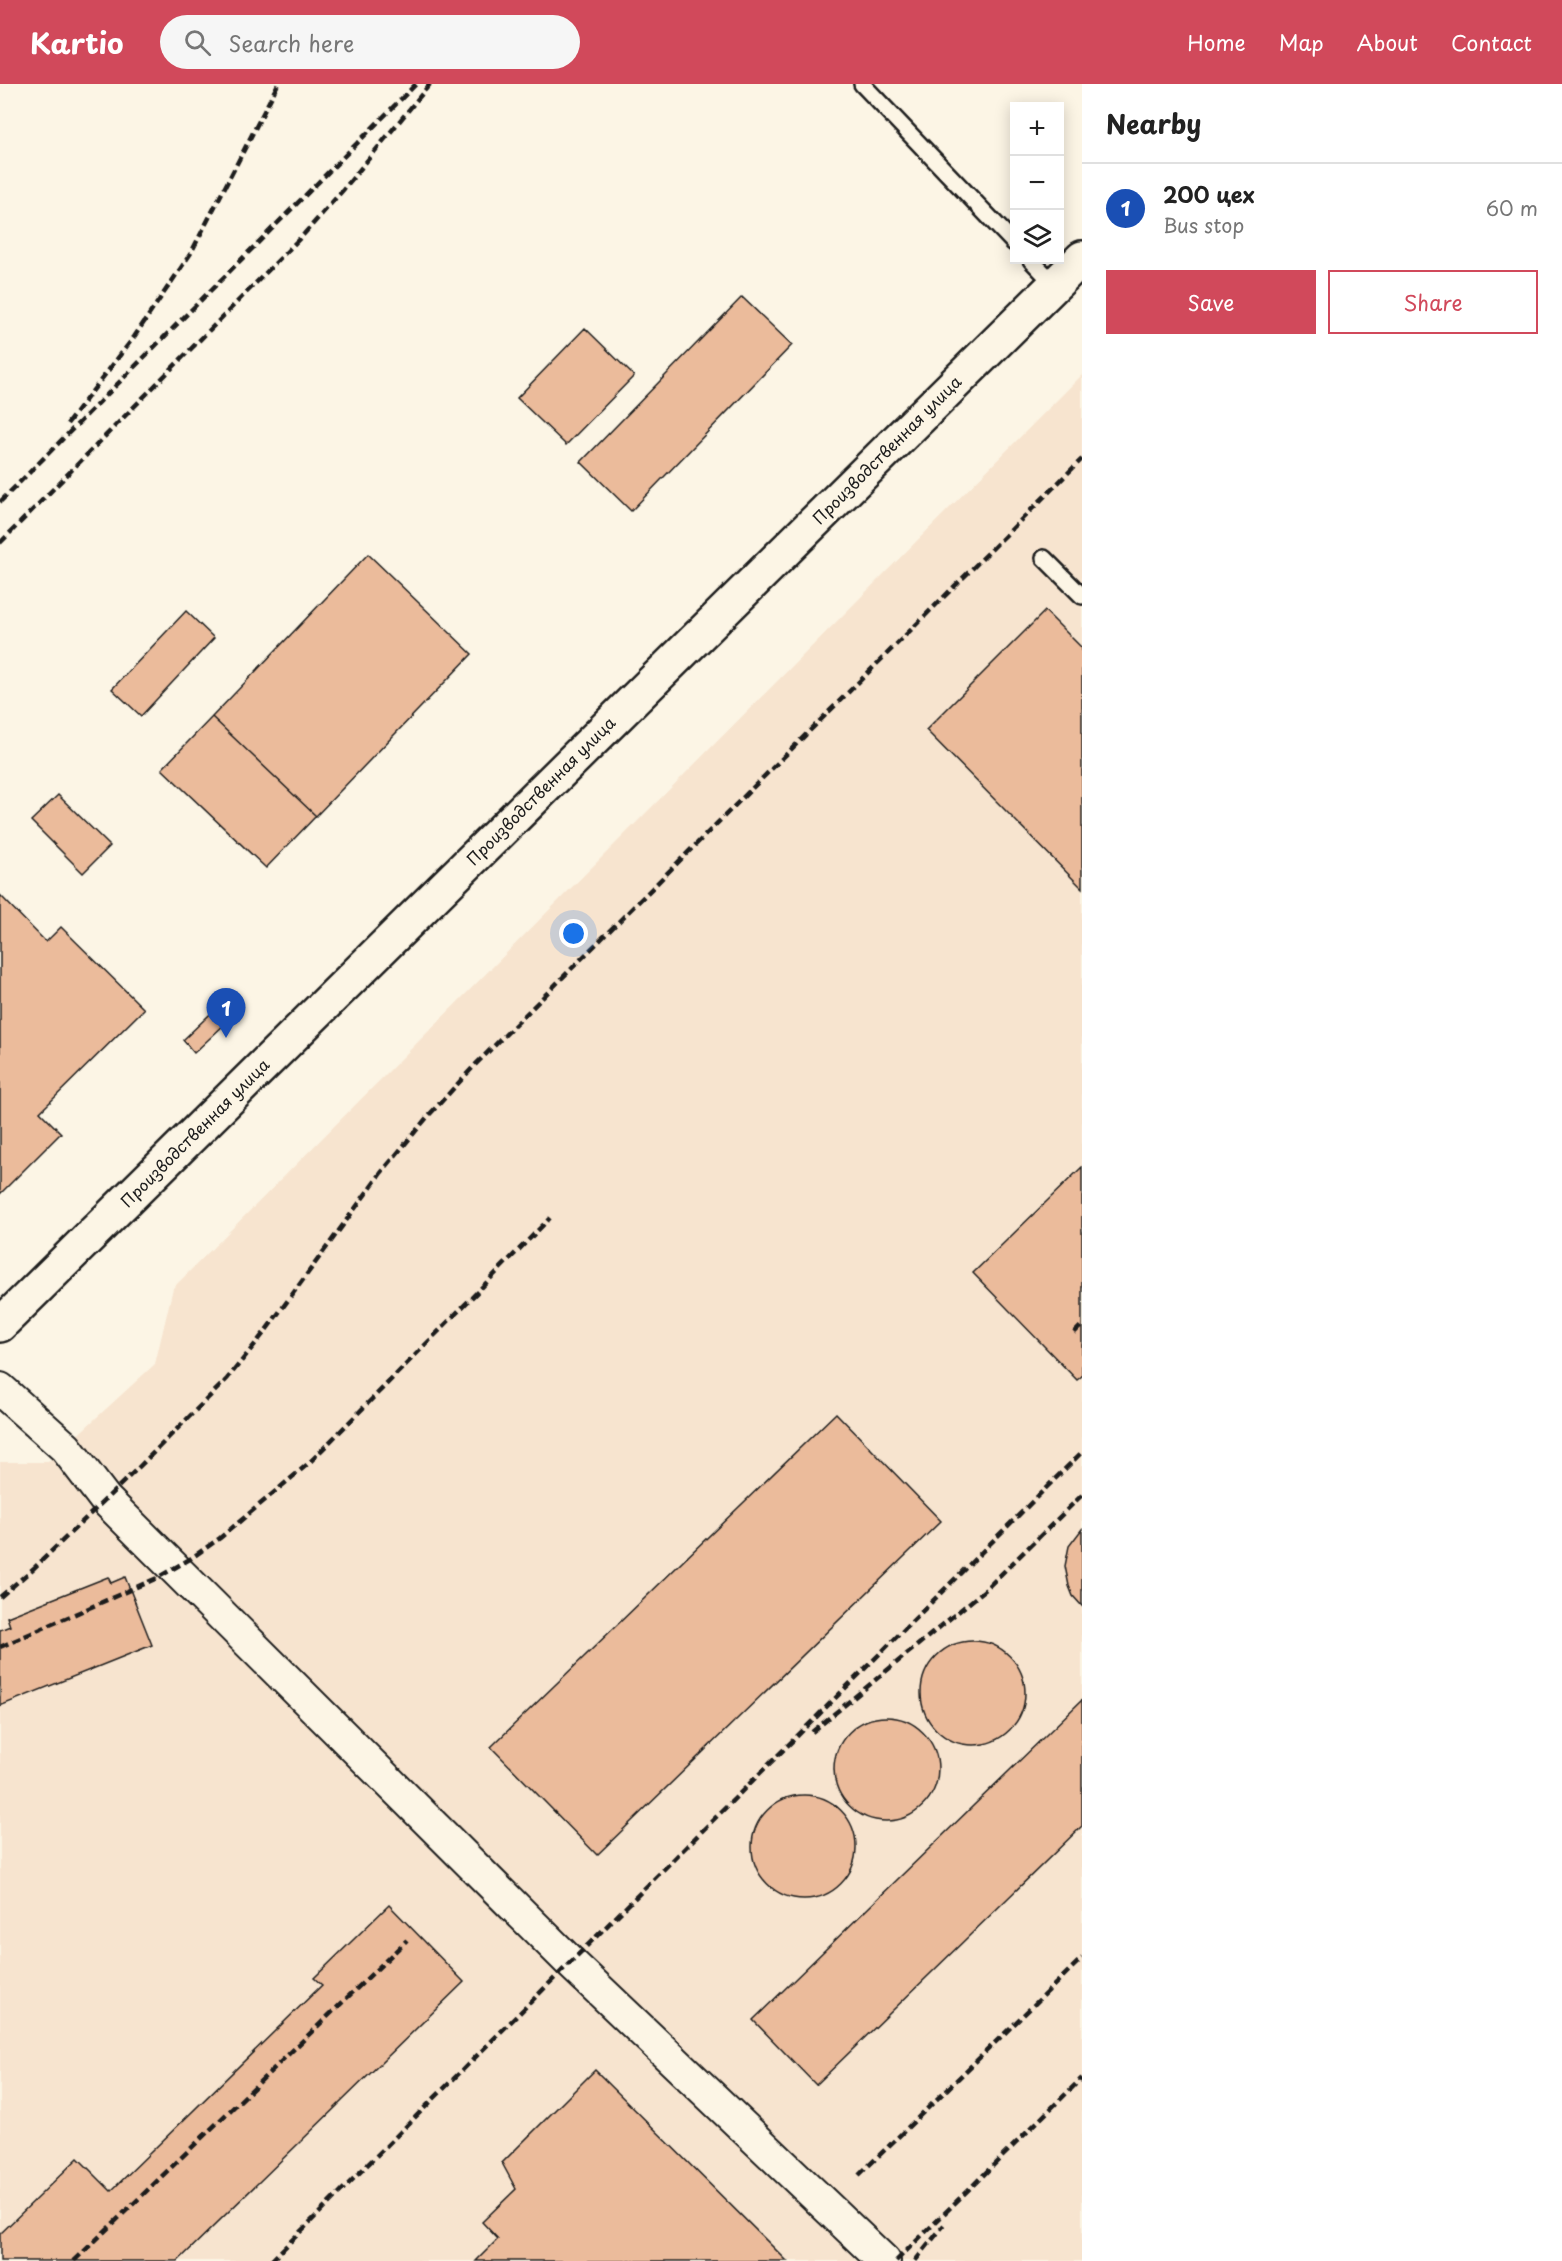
<!DOCTYPE html>
<meta charset="utf-8">
<style>
body{margin:0;font-family:"Playpen Sans",sans-serif;background:#f6f6f6;color:#222}
.controls{position:absolute;right:18px;top:18px;display:grid;overflow:hidden;border-radius:0px;box-shadow:0 3px 15px #0003}
.controls button{width:54px;height:54px;display:grid;place-items:center;padding:0;border:0;border-bottom:2px solid #e0e0e0;background:#fff;color:#222;font:30px sans-serif}
.you{position:absolute;left:574px;top:850px;width:21px;height:21px;margin:-15px;border:4px solid #fff;border-radius:50%;background:#1a73e8;box-shadow:0 0 0 9px #1a73e833}
.badge{display:grid;place-items:center;width:39px;height:39px;border-radius:50%;background:#d1495b;color:#fff;font-size:20px;font-weight:700}
.pin{position:absolute;translate:-50% -50px;filter:drop-shadow(0 2px 3px #0008)}
.pin::after{content:'';position:absolute;top:32px;width:21px;height:18px;background:inherit;clip-path:polygon(0 0,100% 0,50% 100%)}
.list{margin:0;padding:0;list-style:none}
h2{display:flex;justify-content:space-between;align-items:center;height:78px;margin:0;padding:0 24px;font-size:26px}
h2 small{font-size:20px;font-weight:400;color:#767676}
.list li{display:grid;grid-template-columns:39px 1fr auto;gap:18px;align-items:center;box-sizing:border-box;height:90px;padding:0 24px;border-top:2px solid #e0e0e0}
.list b{display:block;font-size:22px;white-space:nowrap}
.list p{margin:0;font-size:20px;white-space:nowrap;color:#767676}
.list em{font-size:20px;font-style:normal;color:#767676}
.actions{display:flex;gap:12px;padding:18px 24px}
.actions a{flex:1;padding:14px 0;border:2px solid #d1495b;border-radius:0px;text-align:center;font-size:21px;color:#d1495b}
.actions .main{background:#d1495b;color:#fff}
.icon{flex:none;width:33px;height:33px;fill:none;stroke:currentColor;stroke-width:2;stroke-linecap:round;stroke-linejoin:round}
.map{position:relative;flex:none;width:1082px;height:2177px;overflow:hidden}
header{display:flex;align-items:center;gap:36px;box-sizing:border-box;height:84px;padding:0 30px;background:#d1495b;color:#fff}
header strong{font-size:28px}
nav{display:flex;gap:33px;margin-inline-start:auto;font-size:21px}
.search{width:420px;height:54px;background:#f6f6f6;display:flex;align-items:center;gap:15px;box-sizing:border-box;padding:0 21px;border-radius:33px;color:#767676;font-size:22px}
main{display:flex}
aside{flex:1;background:#fff}
.map>svg:first-child{display:block}
</style>
<header>
<strong>Kartio</strong>
<div class="search"><svg class="icon" aria-label="search" viewBox="0 0 24 24"><circle cx="10" cy="10" r="6"/><path d="M15 15l6 6"/></svg>Search here</div>
<nav><a>Home</a><a>Map</a><a>About</a><a>Contact</a></nav>
</header>
<main>
<div class="map">
<svg width="1082" height="2177" viewBox="0 0 1082 2177">
<rect width="100%" height="100%" fill="#fcf5e5"/>
<filter id="ink" filterUnits="userSpaceOnUse"><feTurbulence type="fractalNoise" baseFrequency=".0167" numOctaves="2"/><feDisplacementMap in="SourceGraphic" scale="12" xChannelSelector="R" yChannelSelector="G"/><feConvolveMatrix kernelMatrix="1 2 1 2 8 2 1 2 1" color-interpolation-filters="sRGB"/></filter>
<g filter="url(#ink)">
<path fill="#f7e4cf" d="M1082 291V2177H0V1378H48L155 1280 173 1204Z"/>
<path fill="#ebbb9b" stroke="#1c1c1c" stroke-width="1.5" d="M742 213 792 261 631 427 581 378Z
M585 244 634 292 566 361 517 314Z
M368 470 472 570 316 732 212 633Z
M186 527 214 554 141 632 112 605Z
M1045 527 1082 564V804L926 646Z
M212 633 316 732 266 784 162 685Z
M58 711 110 762 83 789 31 737Z
M0 811 46 858 61 843 144 925 40 1028 61 1049 0 1110Z
M228 913 240 926 194 969 183 956Z
M1082 1083V1292L1077 1296 973 1189Z
M836 1329 941 1437 597 1771 491 1663Z
M1082 1445V1522L1073 1512 1069 1502 1065 1482 1069 1462Z
M108 1493 111 1499 125 1493 152 1561 0 1622V1546L10 1542 7 1533Z
M921 1609a52 52 0 1 1 104 0a52 52 0 1 1-104 0Z
M1082 1616V1742L816 2001 753 1936Z
M834 1685a52 52 0 1 1 104 0a52 52 0 1 1-104 0Z
M752 1763a52 52 0 1 1 104 0a52 52 0 1 1-104 0Z
M389 1821 464 1898 178 2177H0V2150L78 2074 111 2107 322 1901 314 1894Z
M595 1986 787 2177H476L498 2155 482 2138 516 2105 502 2079Z"/>
<g fill="none" stroke-linecap="round" stroke-linejoin="round">
<g stroke="#1c1c1c" stroke-width="20">
<path id="lane" d="M862 0 1014 159
M1031 176 1055 201
M1044 474 1082 512"/>
</g>
<g stroke="#1c1c1c" stroke-width="36">
<path id="street" d="M0 1305 66 1364 105 1415 570 1878 884 2177"/>
</g>
<g stroke="#1c1c1c" stroke-width="38">
<path id="secondary" d="M0 1241 1082 174"/>
</g>
<use href="#lane" stroke="#fcf5e5" stroke-width="15"/>
<use href="#street" stroke="#fcf5e5" stroke-width="32"/>
<use href="#secondary" stroke="#fcf5e5" stroke-width="33"/>
<path stroke="#1c1c1c" stroke-width="4.5" stroke-dasharray="9 4.5" stroke-linecap="butt" d="M67 340 134 253 191 169 278 0
M0 418 416 0
M0 459 304 150 343 106 430 0
M1074 1249 1082 1241
M0 1513 34 1484 139 1383 227 1295 264 1249 381 1089 429 1031 476 980 1082 375
M0 1563 157 1494 190 1475 220 1454 309 1379 550 1134
M812 1648 986 1505 1082 1411
M859 2091 1082 1874
M74 2177 407 1856
M271 2177 1082 1368
M896 2177 1082 1994
M915 2177 944 2141"/>
</g>
</g>
<g text-anchor="middle" stroke-width="6" stroke-linejoin="round" paint-order="stroke">
<g font-size="16" fill="#1c1c1c" stroke="#fcf5e5">
<text transform="translate(887 366) rotate(-45)" y="6">Производственная улица</text>
<text transform="translate(541 707) rotate(-45)" y="6">Производственная улица</text>
<text transform="translate(195 1049) rotate(-45)" y="6">Производственная улица</text>
</g>
</g>
</svg>
<div class="controls">
<button>+</button>
<button>−</button>
<button><svg class="icon" aria-label="layers" viewBox="0 0 24 24"><path d="M12 4l9 5-9 5-9-5zM3 14l9 5 9-5"/></svg></button>
</div>
<div class="you"></div>
<div class="pin badge" style="left:226px;top:954px;background:#1a4fb4">1</div>
</div>
<aside>
<h2>Nearby<small></small></h2>
<ul class="list">
<li><span class="badge" style="background:#1a4fb4">1</span><div><b>200 цех</b><p>Bus stop</p></div><em>60 m</em></li>
</ul>
<div class="actions"><a class="main">Save</a><a>Share</a></div>
</aside>
</main>
